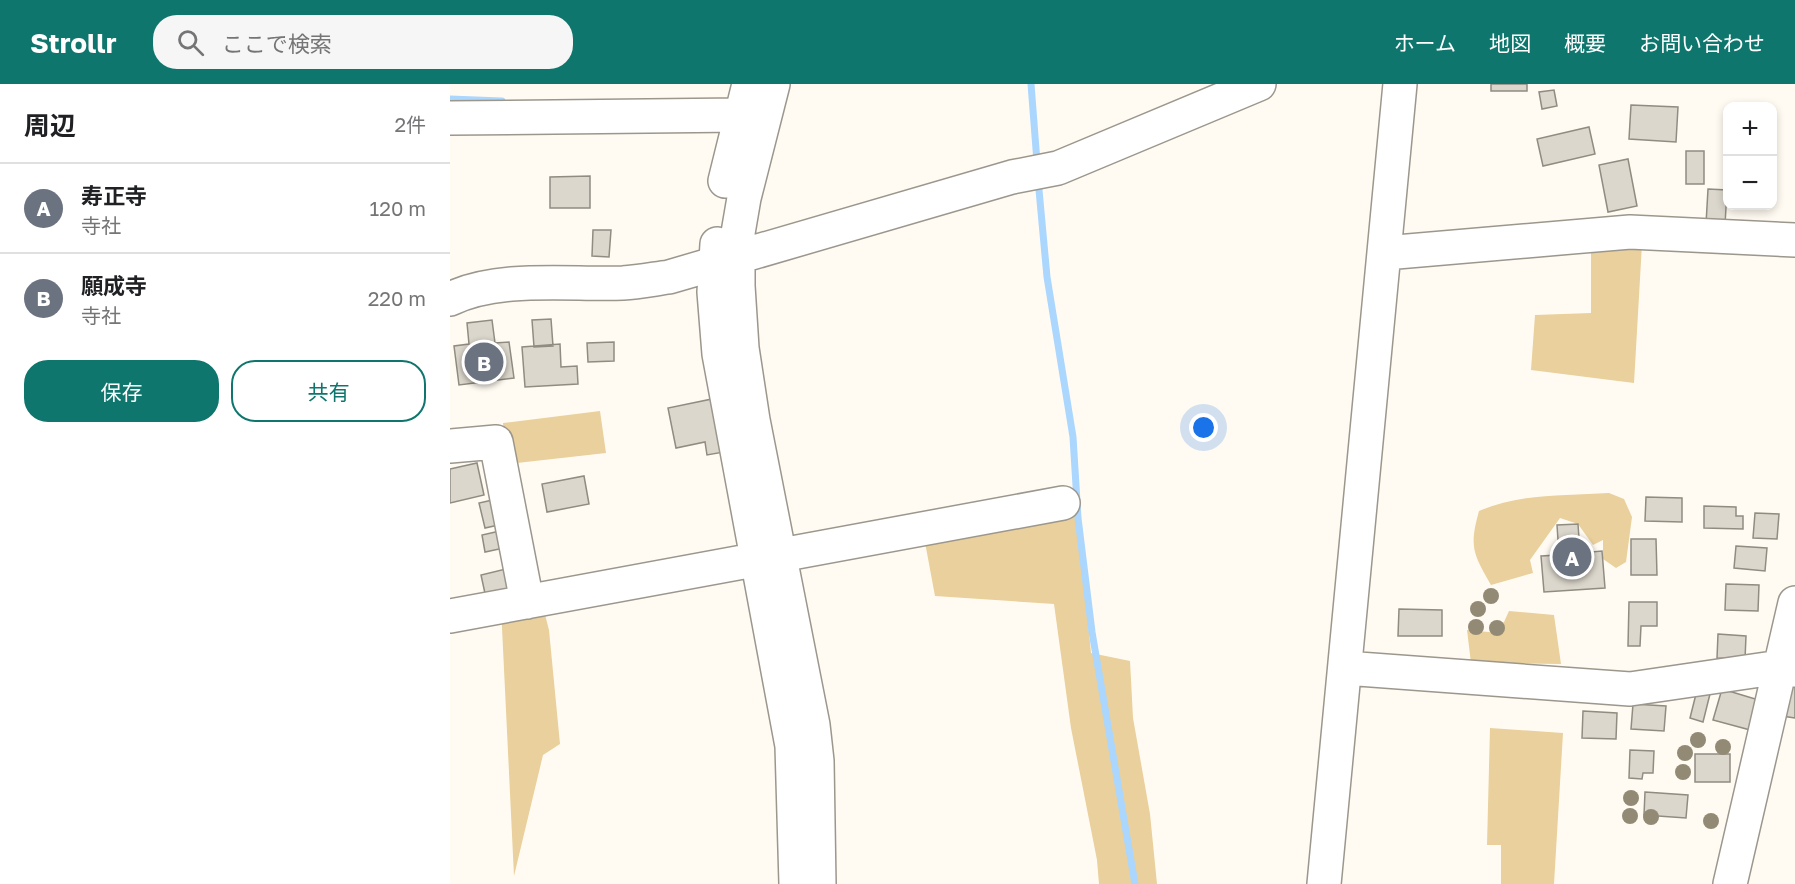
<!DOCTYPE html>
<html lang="ja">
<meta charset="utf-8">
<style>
body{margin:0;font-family:"Golos Text","Noto Sans JP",sans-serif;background:#f6f6f6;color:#202124}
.controls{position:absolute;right:18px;top:18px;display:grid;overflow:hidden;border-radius:12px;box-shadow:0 3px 9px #0003}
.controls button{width:54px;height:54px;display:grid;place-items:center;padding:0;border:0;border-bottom:2px solid #e0e0e0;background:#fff;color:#202124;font:30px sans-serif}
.you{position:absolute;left:754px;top:344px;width:21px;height:21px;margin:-15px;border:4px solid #fff;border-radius:50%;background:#1a73e8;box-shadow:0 0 0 9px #1a73e833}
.badge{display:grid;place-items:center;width:39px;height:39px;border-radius:50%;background:#0f766e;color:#fff;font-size:20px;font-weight:700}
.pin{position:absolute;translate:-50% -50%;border:3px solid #fff;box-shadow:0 2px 6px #0006}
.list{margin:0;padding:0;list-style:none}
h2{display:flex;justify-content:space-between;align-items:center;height:78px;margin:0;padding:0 24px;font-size:26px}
h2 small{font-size:20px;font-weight:400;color:#757577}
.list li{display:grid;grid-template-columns:39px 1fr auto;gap:18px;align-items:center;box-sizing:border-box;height:90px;padding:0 24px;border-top:2px solid #e0e0e0}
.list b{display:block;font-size:22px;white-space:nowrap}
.list p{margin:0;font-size:20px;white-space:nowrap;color:#757577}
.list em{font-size:20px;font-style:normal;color:#757577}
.actions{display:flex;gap:12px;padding:18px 24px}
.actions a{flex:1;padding:14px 0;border:2px solid #0f766e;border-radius:24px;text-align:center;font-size:21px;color:#0f766e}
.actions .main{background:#0f766e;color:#fff}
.icon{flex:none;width:33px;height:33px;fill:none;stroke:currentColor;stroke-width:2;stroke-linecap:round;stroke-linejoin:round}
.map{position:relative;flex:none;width:1345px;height:800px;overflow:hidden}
header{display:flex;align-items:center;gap:36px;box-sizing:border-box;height:84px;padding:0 30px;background:#0f766e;color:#fff}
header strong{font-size:28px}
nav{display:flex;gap:33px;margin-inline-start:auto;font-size:21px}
.search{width:420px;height:54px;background:#f6f6f6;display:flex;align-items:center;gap:15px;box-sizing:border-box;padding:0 21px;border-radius:24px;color:#757577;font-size:22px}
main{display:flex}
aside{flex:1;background:#fff}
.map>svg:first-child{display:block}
</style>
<header>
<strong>Strollr</strong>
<div class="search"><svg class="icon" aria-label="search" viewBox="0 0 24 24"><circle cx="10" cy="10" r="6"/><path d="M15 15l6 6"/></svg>ここで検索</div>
<nav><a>ホーム</a><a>地図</a><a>概要</a><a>お問い合わせ</a></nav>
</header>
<main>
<aside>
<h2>周辺<small>2件</small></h2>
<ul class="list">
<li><span class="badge" style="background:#6b7280">A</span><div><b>寿正寺</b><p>寺社</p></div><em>120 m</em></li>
<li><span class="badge" style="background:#6b7280">B</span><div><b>願成寺</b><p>寺社</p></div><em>220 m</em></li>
</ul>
<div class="actions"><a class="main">保存</a><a>共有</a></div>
</aside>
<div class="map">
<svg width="1345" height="800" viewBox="0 0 1345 800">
<rect width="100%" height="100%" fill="#fffbf2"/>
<path fill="#e9d09c" d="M1192 160 1184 299 1081 286 1085 231 1141 229V162Z
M150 327 156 369 58 380 53 339Z
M1159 409 1174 415 1182 433 1176 478 1166 484 1153 475V456L1143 461 1128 440 1110 434 1080 476 1083 489 1041 501C1023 469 1019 463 1029 427 1070 409 1116 412 1159 409Z
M613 419 628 434 641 569 680 577 683 634 700 730 707 800H649L647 776 621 644 604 520 485 512 474 453Z
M91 515 99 546 110 660 93 671 64 792 51 523Z
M1059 527 1104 531 1111 580 1021 579 1017 546 1049 549Z
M1040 644 1113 649 1104 800H1051V761H1037Z"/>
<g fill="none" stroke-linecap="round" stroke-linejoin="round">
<path stroke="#abd6fe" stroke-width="7" d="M581 0 587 78
M0 15 52 17
M588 95 597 193 623 353 628 434 642 548 685 800"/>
</g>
<path fill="#dcd7cc" stroke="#908c82" stroke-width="1.5" d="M1041 0H1077V7H1041Z
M1104 6 1107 22 1092 25 1089 8Z
M1181 21 1228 23 1226 58 1179 55Z
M1139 43 1145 70 1093 82 1087 55Z
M1236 67H1254V100H1236Z
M1178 75 1187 122 1158 128 1149 81Z
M140 92V124H100V93Z
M1258 105 1277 106 1275 141 1256 140Z
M143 146H161L159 173 142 172Z
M101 235 103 262 84 263 82 236Z
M42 236 45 259 59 258 64 294 9 301 4 262 19 260 17 239Z
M164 258V277L138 278 137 259Z
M110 260 111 283 127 282 128 300 75 303 72 263Z
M262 315 274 368 257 371 255 358 226 364 218 324Z
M27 379 34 411 0 419V385Z
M134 392 139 420 97 428 92 400Z
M1196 413 1232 414V438L1195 437Z
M47 415 53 440 35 444 29 419Z
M1254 422 1286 423V432H1293V445L1254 444Z
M1305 429 1329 430 1327 455 1303 454Z
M1128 440 1130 469 1152 467 1155 504 1094 508 1091 472 1109 471 1107 441Z
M50 447 54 464 35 468 32 451Z
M1181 455H1206L1207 491H1181Z
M1286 462 1317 464 1315 487 1284 484Z
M60 484 66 507 36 514 31 491Z
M1276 500 1309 501 1308 527 1275 526Z
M1179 518H1207V542H1191L1190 562H1178Z
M949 525 992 526V552H948Z
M1268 550 1296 552 1295 575 1267 574Z
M1337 600 1345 601V634L1332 632Z
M1272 605 1312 617 1304 647 1263 636Z
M1247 606 1260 610 1253 638 1240 634Z
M1183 620 1216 622 1214 647 1181 645Z
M1133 627 1167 629 1166 655 1132 654Z
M1180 666 1204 667 1203 689H1193L1192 695 1179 694Z
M1245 670H1280V698H1245Z
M1195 708 1238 711 1236 734 1194 731Z"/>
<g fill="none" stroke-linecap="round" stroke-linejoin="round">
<g stroke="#9c978d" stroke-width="36">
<path id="minor" d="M323 0 294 114 288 149V202L292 264 303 336 363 641 367 677 369 800
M0 34 291 31
M275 97 299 0
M267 160 264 208 269 270 342 662 346 800
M935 169 1180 148 1345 156
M0 215C49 191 120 201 173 199 188 198 204 195 219 193L562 93 608 84 809 0
M0 362 46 358 77 518
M0 532 613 419
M895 584 1180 605 1330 583 1345 586
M874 800 950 0
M1280 800 1345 519"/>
</g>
<use href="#minor" stroke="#fff" stroke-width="33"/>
</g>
<g fill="#938a75">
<circle cx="1041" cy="512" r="8"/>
<circle cx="1028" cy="525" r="8"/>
<circle cx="1026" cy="543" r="8"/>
<circle cx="1047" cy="544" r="8"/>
<circle cx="1248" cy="656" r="8"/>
<circle cx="1273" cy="663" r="8"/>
<circle cx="1235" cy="669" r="8"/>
<circle cx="1233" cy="688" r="8"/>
<circle cx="1181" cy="714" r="8"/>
<circle cx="1180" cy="732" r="8"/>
<circle cx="1201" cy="733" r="8"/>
<circle cx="1261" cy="737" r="8"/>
</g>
</svg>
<div class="controls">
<button>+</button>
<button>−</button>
</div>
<div class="you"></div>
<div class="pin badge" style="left:1122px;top:473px;background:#6b7280">A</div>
<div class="pin badge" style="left:34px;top:278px;background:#6b7280">B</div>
</div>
</main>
